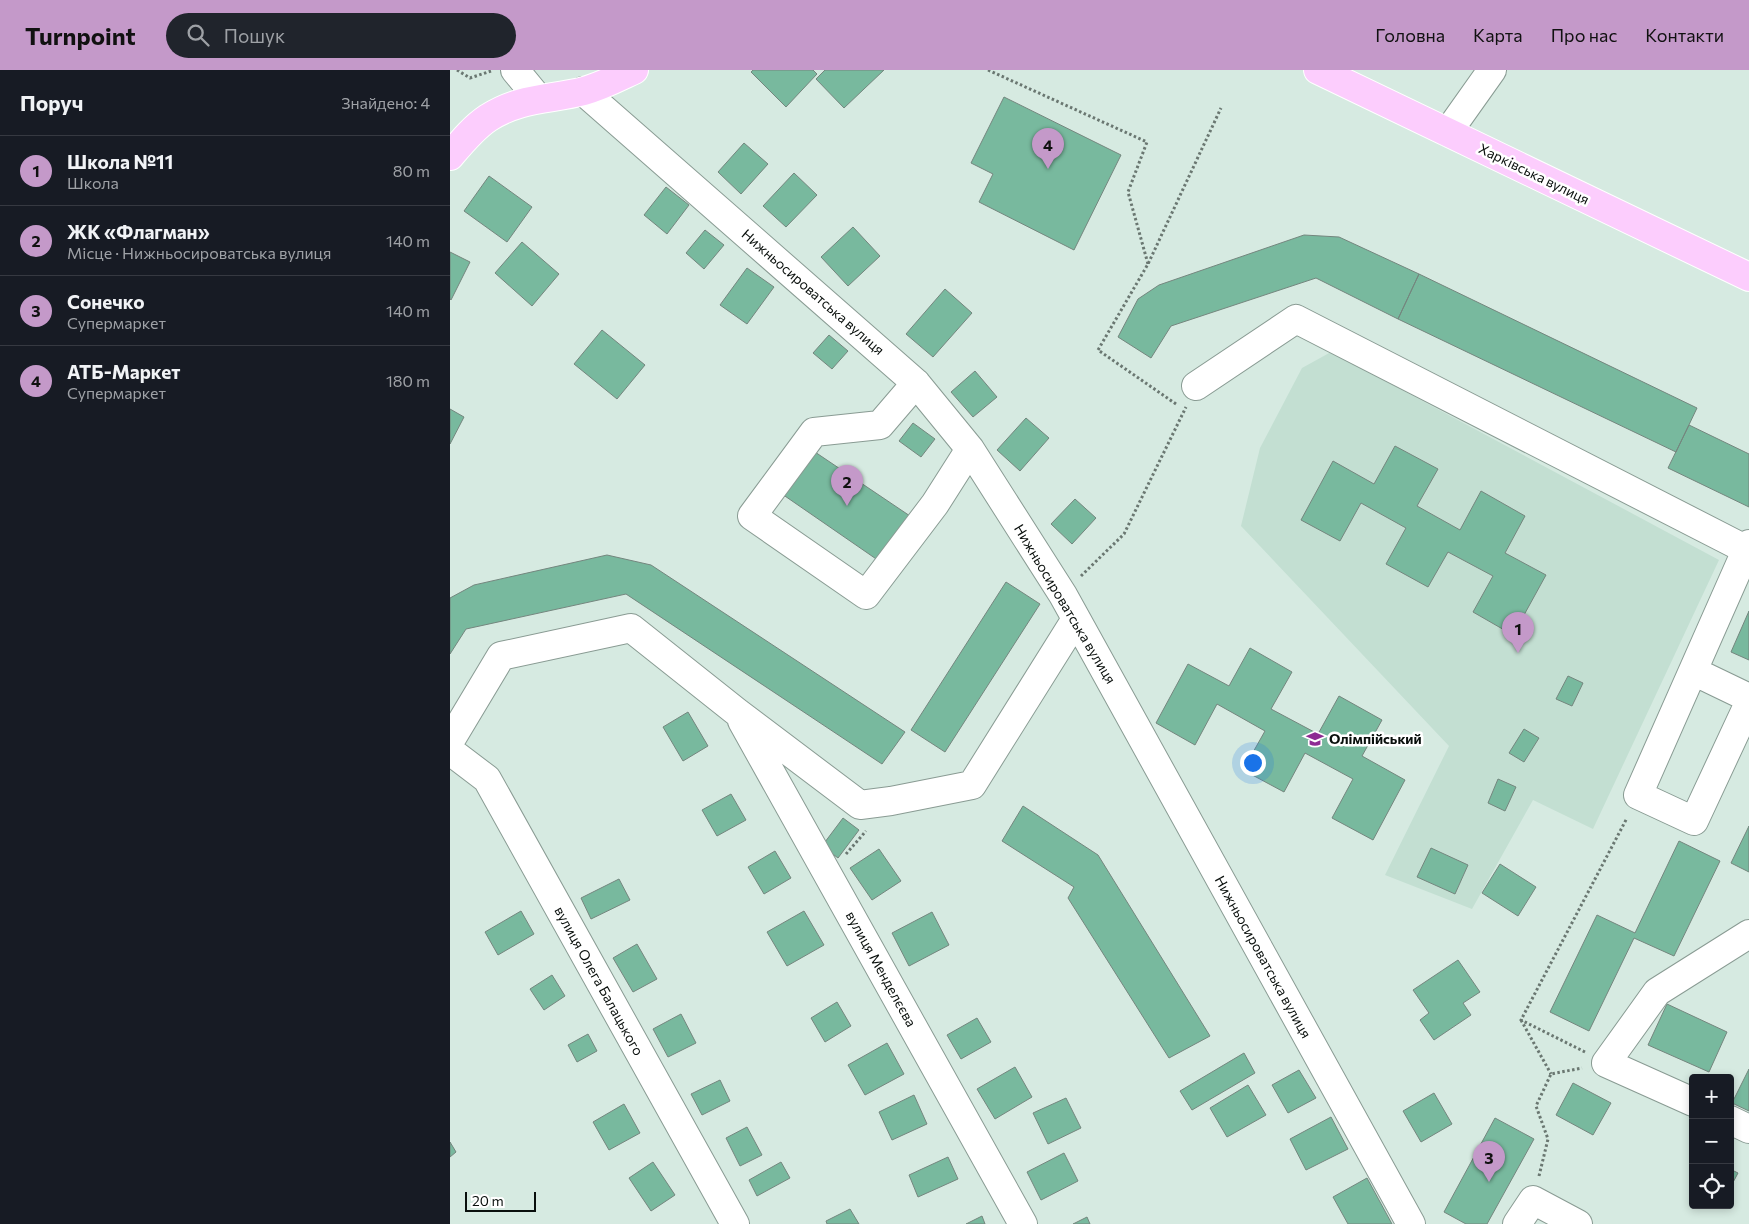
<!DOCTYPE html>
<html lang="uk">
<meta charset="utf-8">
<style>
body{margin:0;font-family:Commissioner,sans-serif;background:#20242c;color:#f1f3f6}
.controls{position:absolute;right:15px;bottom:15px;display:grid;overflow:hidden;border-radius:5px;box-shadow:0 2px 8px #0003}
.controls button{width:45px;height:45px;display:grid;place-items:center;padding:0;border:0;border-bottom:1px solid #363941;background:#171b24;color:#f1f3f6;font:25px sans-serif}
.scale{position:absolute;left:15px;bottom:12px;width:71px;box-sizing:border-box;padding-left:5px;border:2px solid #090f0c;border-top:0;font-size:14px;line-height:18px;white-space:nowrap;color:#090f0c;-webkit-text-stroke:4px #fff;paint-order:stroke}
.you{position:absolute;left:802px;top:692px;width:18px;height:18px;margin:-12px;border:4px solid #fff;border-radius:50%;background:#1a73e8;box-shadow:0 0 0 8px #1a73e833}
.badge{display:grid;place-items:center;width:32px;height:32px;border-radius:50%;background:#c499c9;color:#111;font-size:16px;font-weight:700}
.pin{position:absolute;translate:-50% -41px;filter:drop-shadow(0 1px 2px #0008)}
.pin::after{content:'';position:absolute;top:26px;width:18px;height:15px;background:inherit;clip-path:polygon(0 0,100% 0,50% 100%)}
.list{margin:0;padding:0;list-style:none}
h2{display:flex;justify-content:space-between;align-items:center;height:65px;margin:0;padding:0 20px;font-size:21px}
h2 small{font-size:16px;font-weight:400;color:#9ea1a6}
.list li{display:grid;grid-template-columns:32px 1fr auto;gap:15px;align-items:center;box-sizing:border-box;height:70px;padding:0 20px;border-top:1px solid #363941}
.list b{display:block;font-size:19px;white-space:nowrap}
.list p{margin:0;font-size:16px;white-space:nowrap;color:#9ea1a6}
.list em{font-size:16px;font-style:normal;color:#9ea1a6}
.icon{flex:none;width:28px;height:28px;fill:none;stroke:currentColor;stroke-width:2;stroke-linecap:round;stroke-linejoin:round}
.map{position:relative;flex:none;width:1299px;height:1154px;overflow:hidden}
header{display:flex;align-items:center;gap:30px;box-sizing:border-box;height:70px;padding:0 25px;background:#c499c9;color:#111}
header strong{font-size:24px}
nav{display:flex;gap:28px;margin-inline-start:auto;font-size:18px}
.search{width:350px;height:45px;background:#20242c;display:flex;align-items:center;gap:12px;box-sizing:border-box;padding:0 18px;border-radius:28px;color:#9ea1a6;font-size:19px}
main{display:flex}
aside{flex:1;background:#171b24}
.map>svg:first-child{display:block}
</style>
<header>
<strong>Turnpoint</strong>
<div class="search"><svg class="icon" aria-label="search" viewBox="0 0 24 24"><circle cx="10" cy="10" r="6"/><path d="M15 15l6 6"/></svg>Пошук</div>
<nav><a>Головна</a><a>Карта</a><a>Про нас</a><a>Контакти</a></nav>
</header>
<main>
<aside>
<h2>Поруч<small>Знайдено: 4</small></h2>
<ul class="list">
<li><span class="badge">1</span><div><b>Школа №11</b><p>Школа</p></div><em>80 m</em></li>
<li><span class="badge">2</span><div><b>ЖК «Флагман»</b><p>Місце · Нижньосироватська вулиця</p></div><em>140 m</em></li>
<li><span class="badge">3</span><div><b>Сонечко</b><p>Супермаркет</p></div><em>140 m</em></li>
<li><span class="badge">4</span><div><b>АТБ-Маркет</b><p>Супермаркет</p></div><em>180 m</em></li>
</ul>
</aside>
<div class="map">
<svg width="1299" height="1154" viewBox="0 0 1299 1154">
<rect width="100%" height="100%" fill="#d6eae1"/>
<path fill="#c3dfd2" d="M881 282 1269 490 1143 759 1083 730 1022 839 935 805 999 676 791 456 810 378 852 298Z"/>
<path fill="#78b99e" stroke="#74867e" d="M303 0H363L367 4 336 37 301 2Z
M375 0H434L394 38 366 9Z
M554 27 671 85 624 180 529 132 543 104 521 93Z
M294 73 318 94 291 124 268 102Z
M344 103 367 125 336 157 313 136Z
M39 106 82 137 57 172 14 141Z
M216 117 239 135 217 164 194 145Z
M403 157 430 186 398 216 371 187Z
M255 160 274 175 254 199 236 183Z
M854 165 889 167 969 204 948 249 866 208 721 256 701 288 668 267 688 229 709 215Z
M72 172 109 204 82 236 45 203Z
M0 182 20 192 1 230 0 229Z
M297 198 324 217 297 254 270 235Z
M969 204 1247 338 1226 382 948 249Z
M495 219 522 243 483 287 456 264Z
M152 260 195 295 167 329 124 294Z
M379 265 398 281 382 299 363 283Z
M525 301 547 327 523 347 501 322Z
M0 339 14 347 0 374Z
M576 348 599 368 570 401 547 380Z
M463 353 485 369 471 387 449 371Z
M1239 355 1299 384V437L1218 398Z
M945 376 988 399 967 436 1010 460 1031 421 1075 446 1055 483 1096 505 1063 565 1023 542 1043 506 998 482 978 517 936 494 956 458 911 433 890 471 851 450 883 391 924 414Z
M362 380 463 448 432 493 332 424Z
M625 429 646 448 622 474 601 454Z
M157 485 201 495 455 662 432 694 176 524 16 559 0 584V528L24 515Z
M556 512 590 534 495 682 461 660Z
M1299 541V590L1281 582Z
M800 578 842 602 821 639 868 664 889 626 932 650 912 686 955 710 923 770 882 748 903 709 855 683 834 722 793 700 815 661 767 634 745 675 706 653 738 594 779 616Z
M1118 606 1133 613 1122 636 1106 629Z
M238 642 258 676 233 691 213 657Z
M1074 659 1089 668 1074 692 1059 683Z
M1048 709 1066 717 1055 741 1038 733Z
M281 724 296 750 267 766 252 740Z
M573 736 648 785 760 966 719 988 618 828 624 817 552 771Z
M393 748 409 760 388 788 372 776Z
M1299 756V802L1281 793Z
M1229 771 1270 791 1224 886 1184 868 1139 961 1100 942 1147 845 1185 863Z
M981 778 1018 795 1005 824 967 807Z
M429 779 451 811 422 830 400 798Z
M325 781 341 808 314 824 298 797Z
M1050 794 1086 817 1068 846 1032 823Z
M169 809 180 830 141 849 131 828Z
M71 841 84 864 48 885 35 862Z
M354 841 374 875 337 896 317 862Z
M482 842 499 875 459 896 442 863Z
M187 874 207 909 183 922 163 888Z
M1008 890 1030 922 1013 933 1021 945 984 970 970 950 979 943 963 920Z
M102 905 115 926 94 940 80 919Z
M387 932 401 956 375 972 361 948Z
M1217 934 1277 962 1259 1002 1198 975Z
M231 944 246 973 218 987 203 959Z
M527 948 541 972 511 989 497 965Z
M138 964 147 981 127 992 118 975Z
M437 973 454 1004 415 1025 398 995Z
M794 983 805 1003 742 1040 730 1021Z
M565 997 582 1027 545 1049 527 1019Z
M1299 999V1041L1282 1033Z
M849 1000 866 1028 838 1043 822 1015Z
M270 1010 280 1031 252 1045 241 1024Z
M1123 1013 1161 1033 1143 1065 1106 1045Z
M798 1015 816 1045 777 1067 760 1038Z
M984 1023 1002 1054 971 1072 953 1041Z
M464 1025 477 1054 442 1070 429 1042Z
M616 1028 631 1058 598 1074 583 1043Z
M174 1034 190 1063 159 1080 143 1052Z
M881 1047 898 1079 856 1100 840 1069Z
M1045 1048 1084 1069 1037 1154H1016L994 1142Z
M297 1057 312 1085 290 1096 276 1068Z
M0 1072 6 1082 0 1087Z
M614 1083 628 1111 591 1130 577 1102Z
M498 1087 508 1109 468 1127 459 1105Z
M203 1092 225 1125 201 1141 179 1108Z
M331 1092 340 1108 307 1126 299 1110Z
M1280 1099 1288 1103 1280 1118Z
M917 1108 942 1154H898L883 1127Z
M400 1139 409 1154H377L376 1151Z
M532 1146 535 1154H516Z
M637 1147 640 1154H623Z"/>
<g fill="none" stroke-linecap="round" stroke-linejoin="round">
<g stroke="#899b93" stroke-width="30">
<path id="minor" d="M65 0 88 28
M133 21 466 313 520 379 613 525 961 1154
M998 62 1042 0
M466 313 430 355 364 362 302 446 416 525 485 434 520 379
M746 316 846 249 1299 481
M1299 474 1188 725 1244 751 1299 633
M1243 601 1299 628
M292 651 573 1154
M0 671 51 586 181 558 288 643 410 735 441 731 522 715 626 549
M0 681 37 709 285 1154
M1243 1032 1156 993 1207 922 1299 864
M1280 1050 1299 1059
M1067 1154 1083 1130 1128 1154"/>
</g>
<g stroke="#fff" stroke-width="30">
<path id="major" d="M868 0 1299 207
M0 86C11 73 23 58 38 48 71 27 99 30 134 21 152 16 167 8 184 0"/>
</g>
<path stroke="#6a7771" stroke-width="3" stroke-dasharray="2.5 2.5" stroke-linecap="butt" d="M7 0 20 8 41 1
M538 0 697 72 678 122 698 194
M726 334 648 280 698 194 771 38
M631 506 674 464 736 337
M396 784 416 761
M1071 950 1101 1004
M1135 982 1071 950 1177 748
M1089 1106 1098 1069 1086 1036 1101 1004 1132 998"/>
<use href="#minor" stroke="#fff" stroke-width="28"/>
<use href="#major" stroke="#fccdfd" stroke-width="28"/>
</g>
<defs>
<g id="school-bare" transform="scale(1.35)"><path d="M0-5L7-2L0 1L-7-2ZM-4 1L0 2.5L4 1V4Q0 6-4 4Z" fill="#8d2b93" stroke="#fff" stroke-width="2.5" paint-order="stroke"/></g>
</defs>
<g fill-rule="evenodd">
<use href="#school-bare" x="865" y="669"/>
</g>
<g text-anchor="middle" stroke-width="5" stroke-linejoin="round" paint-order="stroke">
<g font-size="14" fill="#090f0c" stroke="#fff">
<text transform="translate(1084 104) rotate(26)" y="5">Харківська вулиця</text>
<text transform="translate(363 222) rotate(41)" y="5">Нижньосироватська вулиця</text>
<text transform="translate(615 534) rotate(59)" y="5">Нижньосироватська вулиця</text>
<text transform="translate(813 887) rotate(61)" y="5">Нижньосироватська вулиця</text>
<text transform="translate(431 899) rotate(61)" y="5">вулиця Менделєєва</text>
<text transform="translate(149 911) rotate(61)" y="5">вулиця Олега Балацького</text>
</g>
<g font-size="14" font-weight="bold" fill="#090f0c" stroke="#fff" text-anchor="start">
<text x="879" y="674">Олімпійський</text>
</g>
</g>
</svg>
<div class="controls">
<button>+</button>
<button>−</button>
<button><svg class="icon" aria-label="locate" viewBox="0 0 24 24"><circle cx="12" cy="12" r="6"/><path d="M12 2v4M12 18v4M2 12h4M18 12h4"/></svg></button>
</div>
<div class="scale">20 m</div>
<div class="you"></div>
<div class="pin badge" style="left:1068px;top:583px">1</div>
<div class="pin badge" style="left:397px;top:436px">2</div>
<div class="pin badge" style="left:1039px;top:1112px">3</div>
<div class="pin badge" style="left:598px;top:99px">4</div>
</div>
</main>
